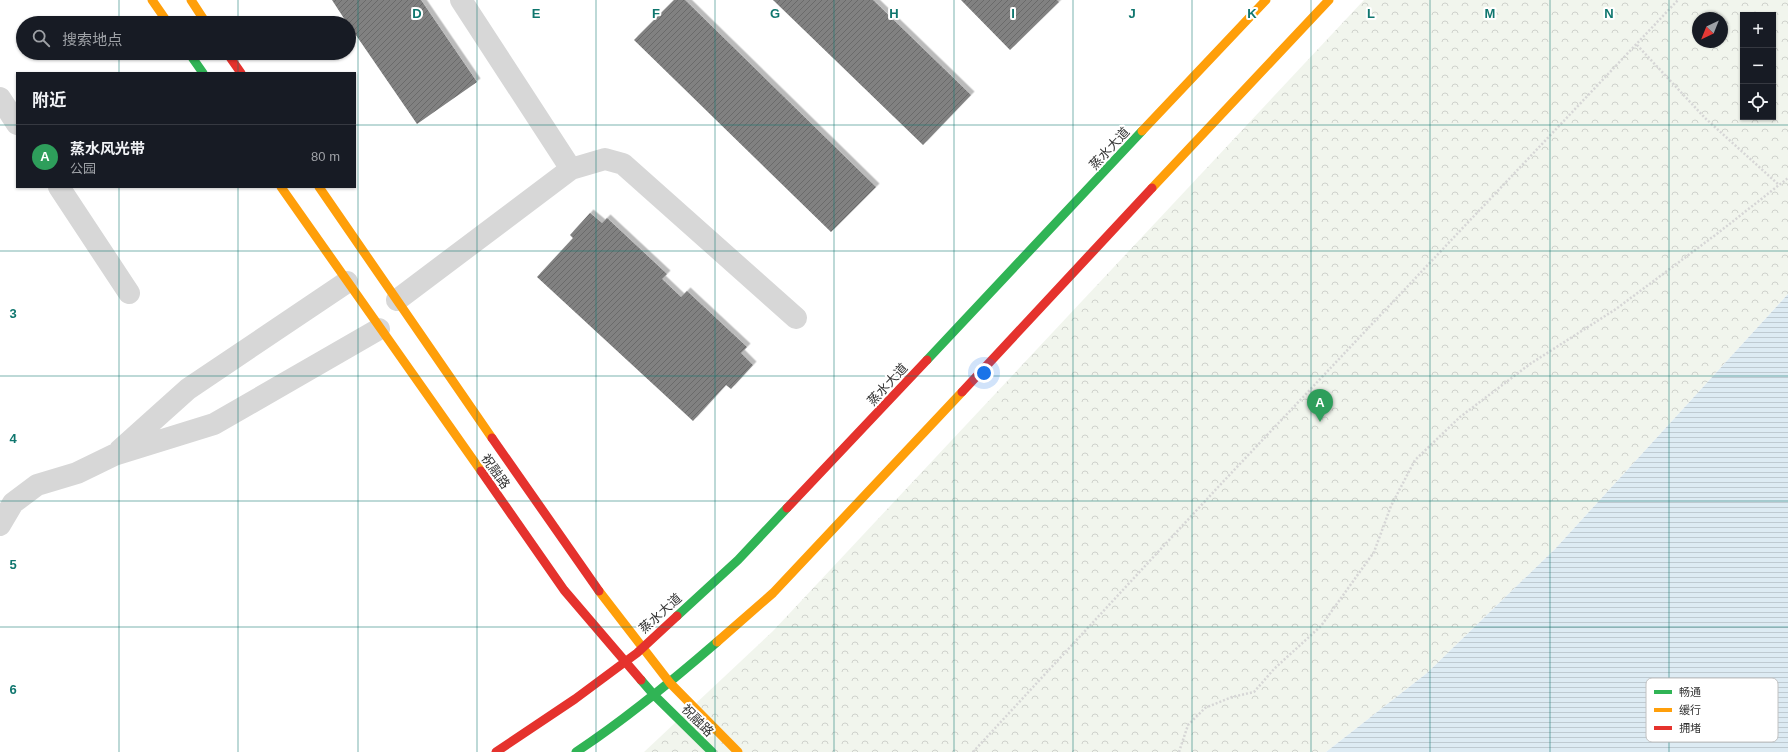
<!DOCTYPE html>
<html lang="zh">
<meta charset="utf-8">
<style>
body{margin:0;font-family:Arial,"Noto Sans SC",sans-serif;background:#242831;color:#f1f3f6}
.controls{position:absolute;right:12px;top:12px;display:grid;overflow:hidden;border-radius:0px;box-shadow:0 1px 3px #0004}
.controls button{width:36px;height:36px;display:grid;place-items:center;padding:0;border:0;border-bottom:1px solid #363941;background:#171b24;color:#f1f3f6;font:20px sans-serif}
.compass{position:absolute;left:1692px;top:12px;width:36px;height:36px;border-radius:50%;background:#171b24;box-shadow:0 1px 3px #0004;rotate:223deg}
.you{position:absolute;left:984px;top:373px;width:14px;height:14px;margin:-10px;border:3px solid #fff;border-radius:50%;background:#1a73e8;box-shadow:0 0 0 6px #1a73e833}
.badge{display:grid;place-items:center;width:26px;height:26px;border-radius:50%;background:#b45309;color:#fff;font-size:13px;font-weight:700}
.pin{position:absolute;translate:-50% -33px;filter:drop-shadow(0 1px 2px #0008)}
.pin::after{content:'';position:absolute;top:21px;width:14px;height:12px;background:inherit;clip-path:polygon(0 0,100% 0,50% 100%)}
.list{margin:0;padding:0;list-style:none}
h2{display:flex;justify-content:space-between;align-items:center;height:52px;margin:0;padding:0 16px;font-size:17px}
h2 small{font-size:13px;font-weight:400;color:#9ea1a6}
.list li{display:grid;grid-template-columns:26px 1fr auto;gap:12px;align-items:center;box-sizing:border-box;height:64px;padding:0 16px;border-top:1px solid #363941}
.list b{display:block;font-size:15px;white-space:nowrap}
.list p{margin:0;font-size:13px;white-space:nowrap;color:#9ea1a6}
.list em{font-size:13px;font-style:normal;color:#9ea1a6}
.icon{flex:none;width:22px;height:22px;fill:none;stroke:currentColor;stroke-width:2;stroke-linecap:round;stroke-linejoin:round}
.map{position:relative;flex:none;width:1788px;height:752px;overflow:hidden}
.search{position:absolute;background:#171b24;box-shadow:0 1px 3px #0004;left:16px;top:16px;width:340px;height:44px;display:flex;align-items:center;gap:10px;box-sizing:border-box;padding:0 14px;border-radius:22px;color:#9ea1a6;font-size:15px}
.panel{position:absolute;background:#171b24;box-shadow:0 1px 3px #0004;left:16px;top:72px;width:340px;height:116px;border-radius:0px}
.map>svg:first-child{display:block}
</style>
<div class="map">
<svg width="1788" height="752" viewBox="0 0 1788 752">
<defs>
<pattern id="park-crowns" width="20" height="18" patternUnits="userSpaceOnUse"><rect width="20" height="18" fill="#f1f5ed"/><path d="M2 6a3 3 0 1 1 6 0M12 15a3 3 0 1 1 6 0" fill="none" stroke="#cfd2cc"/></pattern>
<pattern id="water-rules" width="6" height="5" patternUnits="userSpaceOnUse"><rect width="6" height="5" fill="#ddebf3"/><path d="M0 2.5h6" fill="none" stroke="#becad1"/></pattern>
<pattern id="building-hatch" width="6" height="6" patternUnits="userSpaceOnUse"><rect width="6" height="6" fill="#818181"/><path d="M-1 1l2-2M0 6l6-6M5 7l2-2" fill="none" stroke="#6a6a6a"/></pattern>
<filter id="shadow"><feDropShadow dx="3.5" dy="-3.5" stdDeviation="0" flood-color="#0004"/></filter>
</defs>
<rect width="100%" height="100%" fill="#fff"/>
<path fill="url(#park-crowns)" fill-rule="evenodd" d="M1364 0H1788V294L1555 549 1427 673 1326 752H644L773 631ZM1743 15H1773V117H1743ZM1698 18H1722V42H1698Z"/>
<path fill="url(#water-rules)" d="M1788 294V752H1326L1427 673 1555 549Z"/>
<path fill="url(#building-hatch)" filter="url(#shadow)" d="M332 0H421L477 82 417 124 349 25V23H347Z
M674 0H685L876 187 831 232 634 40Z
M773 0H873L971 95 923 145Z
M961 0H1057L1059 2 1010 50Z
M590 213 602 223 607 218 667 274 662 279 681 297 687 291 747 347 741 353 753 365 731 389 726 385 693 421 537 277 573 238 570 235Z"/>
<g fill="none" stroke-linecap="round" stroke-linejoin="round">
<path stroke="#d6d6d6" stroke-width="2.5" stroke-dasharray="2 2" stroke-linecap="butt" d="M1637 45 1705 118 1779 185
M973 752 1220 485 1678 0
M1179 752 1188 725 1205 708 1232 697 1254 692 1274 669 1321 626 1374 552 1391 506 1415 460 1460 417 1530 364 1616 309 1718 233 1788 178"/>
<path stroke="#d7d7d7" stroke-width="22" d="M461 0 571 169 605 159 623 164 796 318
M0 98 17 124
M59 187 129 293
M397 300 571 169
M120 450 188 389 347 282
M0 525 13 503 37 485 77 473 114 455 214 424 379 329"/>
<path stroke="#30b455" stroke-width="9" d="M189 53 203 73
M927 360 1142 131
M677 616 738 560 787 508
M641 680 654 695 712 752
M576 752C626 719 672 681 717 642"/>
<path stroke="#ff9f0a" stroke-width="9" d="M152 0 168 23
M191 0 206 23
M1142 131 1266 0
M281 187 481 471
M319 187 492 438
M1152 188 1329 0
M599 591 670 683 738 752
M717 642 773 593 962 392"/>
<path stroke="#e5322d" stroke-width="9" d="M227 53 241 73
M962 392 1152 188
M492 438 599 591
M481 471 564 590 641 680
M787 508 927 360
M496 752 575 699 637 653 677 616"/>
</g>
<path fill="none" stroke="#0f766e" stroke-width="1" stroke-opacity="0.55" d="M119 0V23M238 0V23M358 0V752M477 0V752M596 0V752M715 0V752M834 0V752M954 0V752M1073 0V752M1192 0V752M1311 0V752M1430 0V752M1550 0V752M1669 0V752M119 53V73M238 53V73M0 125H17M355 125H1788M119 187V752M238 187V752M0 251H1788M0 376H1788M0 501H1788M0 627H1788"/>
<g text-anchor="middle" stroke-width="4" stroke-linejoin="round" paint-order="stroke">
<g font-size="13" fill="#333" stroke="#fff">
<text transform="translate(1109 148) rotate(-47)" y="5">蒸水大道</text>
<text transform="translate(887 384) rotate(-47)" y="5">蒸水大道</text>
<text transform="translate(496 471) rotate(55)" y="5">祝融路</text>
<text transform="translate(660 613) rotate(-42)" y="5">蒸水大道</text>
<text transform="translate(698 720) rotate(45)" y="5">祝融路</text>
</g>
</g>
<rect x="1646" y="678" width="132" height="64" rx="6" fill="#fff" stroke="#c2c2c2" stroke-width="1"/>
<rect x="1654" y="690" width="18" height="4" fill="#30b455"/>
<rect x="1654" y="708" width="18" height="4" fill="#ff9f0a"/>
<rect x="1654" y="726" width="18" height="4" fill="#e5322d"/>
<g font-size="11" fill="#333">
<text x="1679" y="696">畅通</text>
<text x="1679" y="714">缓行</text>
<text x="1679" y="732">拥堵</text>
</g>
<g font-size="13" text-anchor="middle" font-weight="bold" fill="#0f766e" stroke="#fff" stroke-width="4" stroke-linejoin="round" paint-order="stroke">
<text x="417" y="18">D</text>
<text x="536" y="18">E</text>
<text x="656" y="18">F</text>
<text x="775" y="18">G</text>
<text x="894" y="18">H</text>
<text x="1013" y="18">I</text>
<text x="1132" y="18">J</text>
<text x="1252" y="18">K</text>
<text x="1371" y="18">L</text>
<text x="1490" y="18">M</text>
<text x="1609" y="18">N</text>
<text x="13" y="318">3</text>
<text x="13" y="443">4</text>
<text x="13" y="569">5</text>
<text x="13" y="694">6</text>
</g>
</svg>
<div class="controls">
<button>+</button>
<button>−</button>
<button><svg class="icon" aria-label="locate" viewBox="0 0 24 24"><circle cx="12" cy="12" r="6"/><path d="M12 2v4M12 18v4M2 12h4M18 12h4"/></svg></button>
</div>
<svg class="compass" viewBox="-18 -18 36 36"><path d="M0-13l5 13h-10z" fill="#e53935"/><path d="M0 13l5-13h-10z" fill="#9ea1a6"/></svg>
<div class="you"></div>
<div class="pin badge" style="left:1320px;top:422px;background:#2e9e5b">A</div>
<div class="search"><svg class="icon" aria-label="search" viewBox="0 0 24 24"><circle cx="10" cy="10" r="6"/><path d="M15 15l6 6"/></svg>搜索地点</div>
<section class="panel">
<h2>附近<small></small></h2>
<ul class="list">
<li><span class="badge" style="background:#2e9e5b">A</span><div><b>蒸水风光带</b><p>公园</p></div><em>80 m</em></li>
</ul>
</section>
</div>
